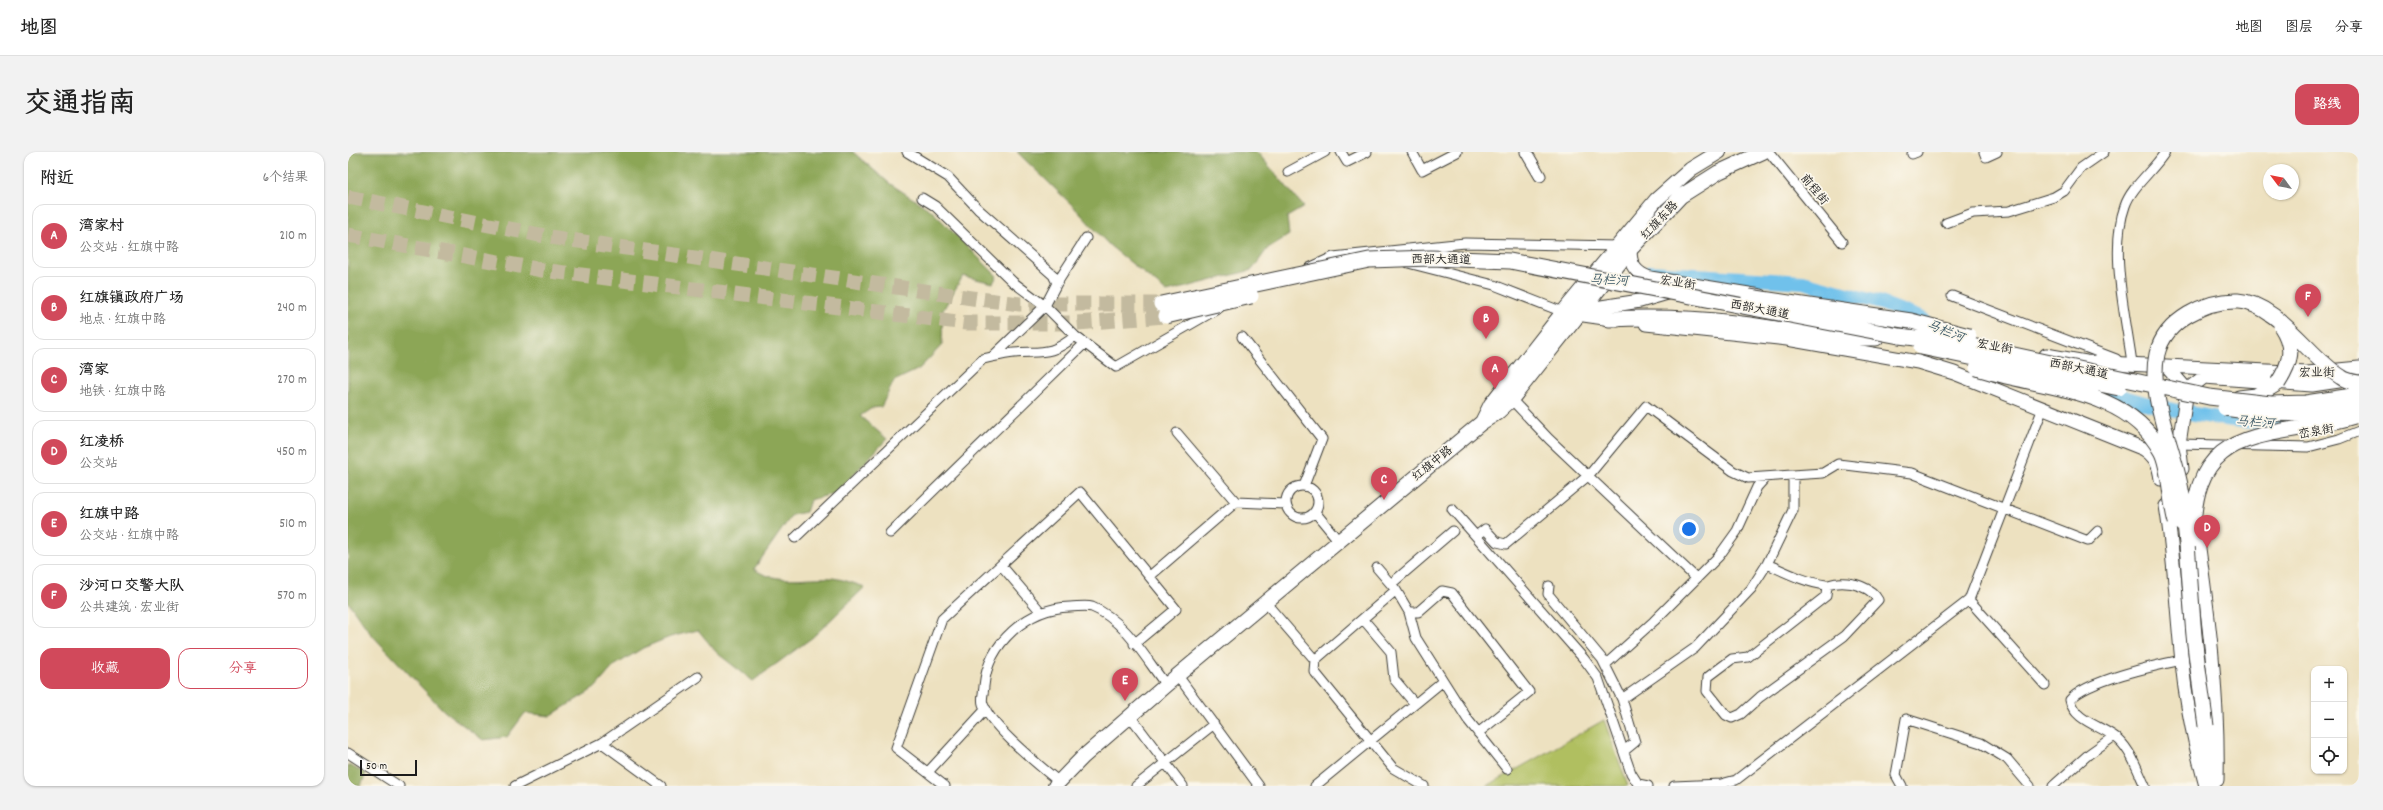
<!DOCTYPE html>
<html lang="zh">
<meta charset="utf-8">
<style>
body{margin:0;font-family:Dekko,"LXGW WenKai TC",sans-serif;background:#f2f2f2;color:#222}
.controls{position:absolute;right:12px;bottom:12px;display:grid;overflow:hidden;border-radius:8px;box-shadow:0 1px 3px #0004}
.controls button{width:36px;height:36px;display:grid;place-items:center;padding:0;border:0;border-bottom:1px solid #e0e0e0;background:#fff;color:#222;font:20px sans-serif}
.compass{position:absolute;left:1915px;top:12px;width:36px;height:36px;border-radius:50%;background:#fff;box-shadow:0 1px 3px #0004;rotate:302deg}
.scale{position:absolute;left:12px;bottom:10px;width:57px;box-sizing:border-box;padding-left:4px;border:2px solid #1c1c1c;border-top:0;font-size:11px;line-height:14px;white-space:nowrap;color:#1c1c1c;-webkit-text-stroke:3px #fbf7ec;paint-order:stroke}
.you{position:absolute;left:1341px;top:377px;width:14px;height:14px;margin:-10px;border:3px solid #fff;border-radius:50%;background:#1a73e8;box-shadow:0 0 0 6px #1a73e833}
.badge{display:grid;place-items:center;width:26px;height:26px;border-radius:50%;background:#d1495b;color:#fff;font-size:13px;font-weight:700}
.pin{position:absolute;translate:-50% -33px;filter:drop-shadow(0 1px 2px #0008)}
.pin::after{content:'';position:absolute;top:21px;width:14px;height:12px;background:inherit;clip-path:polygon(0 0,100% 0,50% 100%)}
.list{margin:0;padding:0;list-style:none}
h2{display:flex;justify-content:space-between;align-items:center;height:52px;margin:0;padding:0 16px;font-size:17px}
h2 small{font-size:13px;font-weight:400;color:#767676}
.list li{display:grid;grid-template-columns:26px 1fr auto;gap:12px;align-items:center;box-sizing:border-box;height:64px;margin:0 8px 8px;padding:0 8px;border:1px solid #e0e0e0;border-radius:12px}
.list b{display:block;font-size:15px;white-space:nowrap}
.list p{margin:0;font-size:13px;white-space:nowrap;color:#767676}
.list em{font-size:13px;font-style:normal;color:#767676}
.actions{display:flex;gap:8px;padding:12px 16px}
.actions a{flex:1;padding:9px 0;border:1px solid #d1495b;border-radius:12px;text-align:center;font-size:14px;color:#d1495b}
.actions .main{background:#d1495b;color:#fff}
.icon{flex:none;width:22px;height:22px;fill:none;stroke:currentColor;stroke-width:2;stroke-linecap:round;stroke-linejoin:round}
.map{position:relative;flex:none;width:2011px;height:634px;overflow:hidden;border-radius:12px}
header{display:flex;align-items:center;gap:24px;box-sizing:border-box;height:56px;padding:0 20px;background:#fff;border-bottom:1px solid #e0e0e0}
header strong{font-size:19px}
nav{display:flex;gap:22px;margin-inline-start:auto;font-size:14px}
.intro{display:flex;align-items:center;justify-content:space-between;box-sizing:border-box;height:96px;padding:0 24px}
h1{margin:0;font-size:28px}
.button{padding:10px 18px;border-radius:12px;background:#d1495b;color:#fff;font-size:14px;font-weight:700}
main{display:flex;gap:24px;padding:0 24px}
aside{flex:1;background:#fff;border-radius:12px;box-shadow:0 1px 3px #0004}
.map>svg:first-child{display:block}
</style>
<header>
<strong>地图</strong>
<nav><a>地图</a><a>图层</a><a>分享</a></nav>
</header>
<div class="intro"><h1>交通指南</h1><a class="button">路线</a></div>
<main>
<aside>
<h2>附近<small>6个结果</small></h2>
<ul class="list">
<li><span class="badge">A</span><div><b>湾家村</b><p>公交站 · 红旗中路</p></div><em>210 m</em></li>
<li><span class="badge">B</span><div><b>红旗镇政府广场</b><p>地点 · 红旗中路</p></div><em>240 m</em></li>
<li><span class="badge">C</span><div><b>湾家</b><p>地铁 · 红旗中路</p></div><em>270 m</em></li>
<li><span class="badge">D</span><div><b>红凌桥</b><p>公交站</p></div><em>450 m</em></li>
<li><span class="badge">E</span><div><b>红旗中路</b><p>公交站 · 红旗中路</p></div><em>510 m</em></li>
<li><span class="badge">F</span><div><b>沙河口交警大队</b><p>公共建筑 · 宏业街</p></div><em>570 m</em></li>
</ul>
<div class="actions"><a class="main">收藏</a><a>分享</a></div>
</aside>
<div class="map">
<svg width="2011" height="634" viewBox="0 0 2011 634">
<rect width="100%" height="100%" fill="#fbf7ec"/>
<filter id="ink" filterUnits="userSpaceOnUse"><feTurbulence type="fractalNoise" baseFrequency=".025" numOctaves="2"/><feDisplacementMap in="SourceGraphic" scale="8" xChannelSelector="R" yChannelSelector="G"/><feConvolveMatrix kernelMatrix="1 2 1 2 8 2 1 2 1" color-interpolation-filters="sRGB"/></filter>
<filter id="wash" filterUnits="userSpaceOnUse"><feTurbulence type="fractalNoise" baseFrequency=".012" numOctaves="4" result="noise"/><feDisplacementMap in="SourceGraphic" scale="16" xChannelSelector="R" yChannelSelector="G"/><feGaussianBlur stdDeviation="0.9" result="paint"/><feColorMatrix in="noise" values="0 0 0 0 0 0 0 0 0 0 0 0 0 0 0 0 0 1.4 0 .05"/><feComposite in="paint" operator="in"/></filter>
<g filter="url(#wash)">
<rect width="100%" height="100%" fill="#ede1c0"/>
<path fill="#b0bf61" stroke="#666e3e" d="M1256 568 1280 634H1139Z"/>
<path fill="#8ca657" stroke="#54613a" d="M0 0H505L541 31 584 59 649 124 645 131 615 124 595 158 594 193 571 217 546 229 533 255 524 256 512 264 539 287 488 341 462 348 458 360 444 363 406 417C428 433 459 424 484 426 495 427 507 432 517 435L465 485 405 529 369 501 350 478 322 485 295 496 266 514 247 536 202 564 177 561 159 585 135 588 96 559 22 481 0 450Z
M669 0H909L956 55 939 65 941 83 920 96 904 118 819 140 761 93 724 53Z
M0 613 18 621 13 634H0Z"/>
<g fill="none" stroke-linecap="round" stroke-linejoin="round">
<path stroke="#70c1eb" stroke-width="14" d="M1293 128 1303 120 1455 130 1533 151 1575 167
M1749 236C1803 256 1899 277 1956 269"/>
</g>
</g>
<g filter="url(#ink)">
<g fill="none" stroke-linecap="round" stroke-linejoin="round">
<path stroke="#c3ba9f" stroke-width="15" stroke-dasharray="15 8" stroke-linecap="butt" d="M0 45 202 85 631 147 672 152H813
M0 83 194 118 618 171H729L818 164"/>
<g stroke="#3b3a35" stroke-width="11">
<path id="minor" d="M559 0 600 25 630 57 705 123 709 131 697 154 644 205
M993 0 999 10 1019 0
M1064 0 1074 18 1109 0
M1421 0 1494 90
M1636 0 1638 5 1649 0
M1564 2 1569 0
M940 20 977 0
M574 46 587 54 665 130 697 154 727 184 768 215 871 156
M1598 71 1625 61 1661 59 1706 45 1716 39 1733 16 1756 0
M1060 111 1146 133 1215 160
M961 116 985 105 1117 91 1269 94
M709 131 738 86
M1604 144 1768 207 1771 210
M894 185 974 287 956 334
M1784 211C1778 165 1761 98 1777 54 1783 35 1807 17 1817 0
M1160 244 1201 287 1348 426
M829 281 888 350 938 352
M1831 292 1960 295 1991 287 2011 279
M938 350a16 16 0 1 1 32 0a16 16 0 1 1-32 0Z
M1104 357 1236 507 1250 526 1283 621 1290 632 1300 634
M967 360 990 388
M542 381 737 191
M1128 384 1137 377 1149 390 1158 392 1241 323 1298 254 1385 319 1400 326 1475 321 1490 312 1564 321 1740 389 1750 379
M447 386 635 207C645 205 656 202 666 201 694 199 703 204 727 184
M1419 412C1437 420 1459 431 1478 433 1482 433 1486 431 1490 431 1505 430 1523 435 1530 448L1496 484 1412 545 1393 562 1384 566 1378 563 1359 539 1360 525 1384 507 1400 505 1478 444 1479 433
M653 413 693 460
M802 424 888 350
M1043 432 1105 379
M1201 434 1200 442 1254 507 1274 547 1287 590 1276 599
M1048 438 1061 460 1068 486 1120 568 1159 617
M1621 448 1697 533
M917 450 967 508 1048 438 1029 416
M1061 460H1070L1094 439 1104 441 1181 540 1130 581
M1015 467 1043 500 1046 527 1067 552
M967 508 966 519 1045 616 1076 634
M1257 513 1306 469 1371 404 1389 379 1409 335 1418 325
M830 524 911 634
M1274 547 1347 496 1403 437 1419 412 1445 358V323
M782 564 835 634
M254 591 313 634
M0 601 51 634
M580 620 638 557
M711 630C691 613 643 575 635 552 633 547 636 539 636 534 640 491 680 456 722 455 729 455 738 453 744 455 777 468 797 506 818 533
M167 634 254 591 350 525
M597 634 548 596 594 467 732 340 828 457 786 492
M788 634 866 572
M967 634 1095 529
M1326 634 1373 632 1388 628 1621 448 1695 256
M1554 634 1548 623 1558 567 1633 591 1659 607 1682 634
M1705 634 1741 602 1765 585
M1797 634C1790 619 1783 599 1771 588 1756 574 1726 570 1722 548 1737 529 1809 513 1834 508"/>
</g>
<g stroke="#3b3a35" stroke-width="13">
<path id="tertiary" d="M1178 0 1192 24"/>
</g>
<g stroke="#3b3a35" stroke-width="15">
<path id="secondary" d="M1282 98C1282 114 1288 121 1302 126L1413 144
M1234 158 1292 149 1323 140
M1222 161 1270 168
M1508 167 1547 176
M1298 172 1439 187 1570 210 1606 221 1796 297C1808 305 1811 313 1813 327
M1698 203 1738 210 1959 221 2011 216
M1818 214 1839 238
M1834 317 1831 292 1839 238 1856 225 1964 233 2004 227
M1818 354C1828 415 1829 475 1837 536 1842 569 1849 601 1858 634
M1848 375C1860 460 1871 543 1869 628"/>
</g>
<g stroke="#3b3a35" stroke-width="16">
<path id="primary" d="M1134 270 1143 252 1215 160 1308 48 1343 17 1371 0
M707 634 735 605 818 533 1133 271 1149 261 1163 248 1282 98 1333 44 1371 20 1415 0"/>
</g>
<g stroke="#3b3a35" stroke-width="17">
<path id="trunk" d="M1261 167C1303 165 1344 166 1386 171 1434 177 1480 186 1528 186
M1891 246 1908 244 1930 231
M1858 574 1864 634"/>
</g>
<use href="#minor" stroke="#fff" stroke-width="9"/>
<use href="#tertiary" stroke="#fff" stroke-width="11"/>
<use href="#secondary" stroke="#fff" stroke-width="13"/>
<use href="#primary" stroke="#fff" stroke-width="14"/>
<use href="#trunk" stroke="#fff" stroke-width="15"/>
<g stroke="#3b3a35" stroke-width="17" stroke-linecap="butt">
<path id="trunk-bridge" d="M1401 145 1563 169 1621 184
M813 152 1021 108 1083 106 1162 109 1551 184 1610 191 1861 245 1923 252 1958 251 2011 243
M818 164 903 144
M1573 195 1771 236
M1629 216C1691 237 1778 234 1813 299 1822 314 1822 351 1828 370
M1930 231C1943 211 1947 195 1933 174
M1877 256C1913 262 1977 265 2011 256
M1845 388C1843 266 1921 290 2006 264
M1858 574C1854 544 1849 513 1846 483 1842 437 1840 390 1834 344 1828 299 1799 247 1809 202 1817 168 1858 148 1890 149 1929 151 1962 206 1993 225 1998 229 2005 230 2011 231"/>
</g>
<use href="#trunk-bridge" stroke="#fff" stroke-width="15"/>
</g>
</g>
<g text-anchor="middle" stroke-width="3.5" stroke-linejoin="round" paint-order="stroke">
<g font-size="12" fill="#1c1c1c" stroke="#fbf7ec">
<text transform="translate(1467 37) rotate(50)" y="4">前程街</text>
<text transform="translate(1311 68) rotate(-47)" y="4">红旗东路</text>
<text transform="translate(1093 107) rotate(1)" y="4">西部大通道</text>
<text transform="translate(1330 130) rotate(9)" y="4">宏业街</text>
<text transform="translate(1412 157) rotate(11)" y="4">西部大通道</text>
<text transform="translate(1647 194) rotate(10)" y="4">宏业街</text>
<text transform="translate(1731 216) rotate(12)" y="4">西部大通道</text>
<text transform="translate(1969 220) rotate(-1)" y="4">宏业街</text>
<text transform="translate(1968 279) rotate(-10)" y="4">峦泉街</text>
<text transform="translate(1084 311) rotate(-39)" y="4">红旗中路</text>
</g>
<g font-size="13" font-style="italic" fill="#395664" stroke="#fbf7ec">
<text transform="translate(1261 127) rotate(2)" y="5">马栏河</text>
<text transform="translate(1598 178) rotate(22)" y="5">马栏河</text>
<text transform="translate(1907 269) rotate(4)" y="5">马栏河</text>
</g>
</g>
</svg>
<div class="controls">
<button>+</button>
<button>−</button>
<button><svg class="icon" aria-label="locate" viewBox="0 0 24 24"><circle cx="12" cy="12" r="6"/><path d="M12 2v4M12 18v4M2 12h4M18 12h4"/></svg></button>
</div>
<svg class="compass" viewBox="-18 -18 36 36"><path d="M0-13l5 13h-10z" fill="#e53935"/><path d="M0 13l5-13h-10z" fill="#767676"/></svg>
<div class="scale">50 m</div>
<div class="you"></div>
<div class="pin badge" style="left:1147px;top:237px">A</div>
<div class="pin badge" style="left:1138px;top:187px">B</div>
<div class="pin badge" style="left:1036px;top:348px">C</div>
<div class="pin badge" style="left:1859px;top:396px">D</div>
<div class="pin badge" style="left:777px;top:549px">E</div>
<div class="pin badge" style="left:1960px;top:165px">F</div>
</div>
</main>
